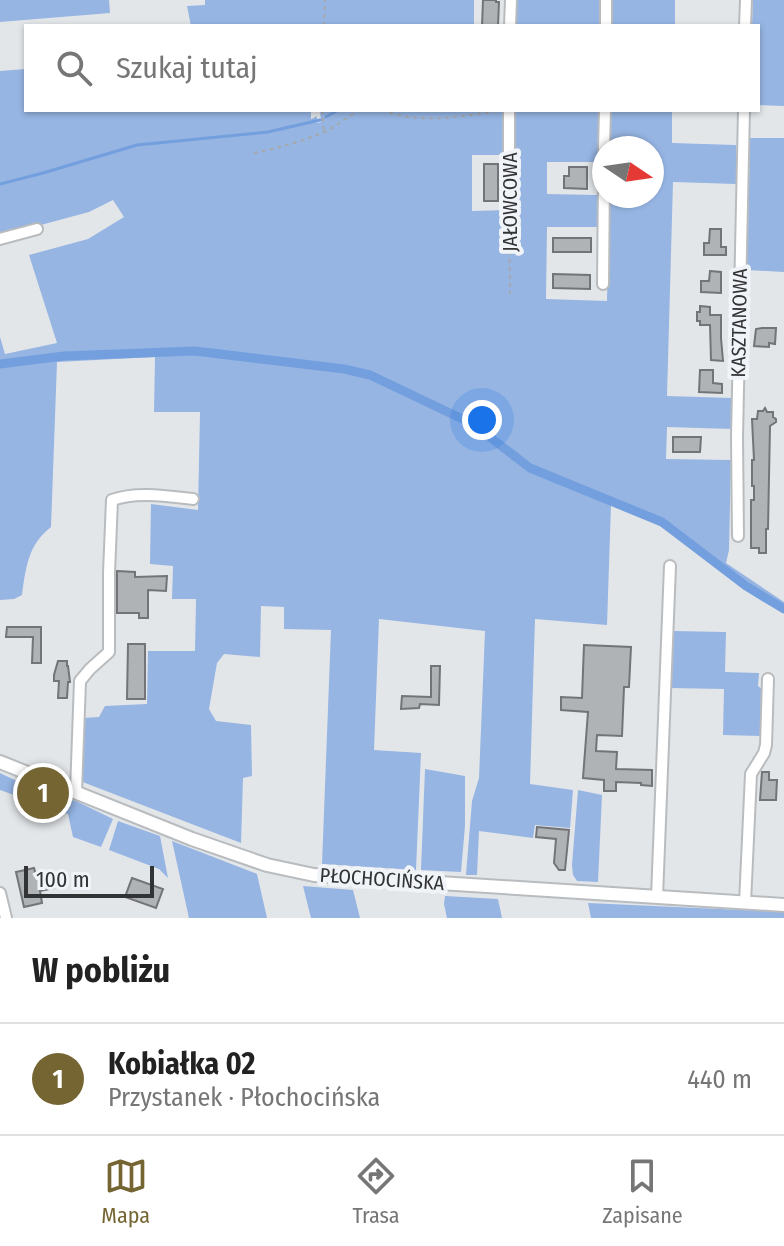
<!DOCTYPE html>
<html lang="pl">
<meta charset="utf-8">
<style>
body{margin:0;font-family:"Fira Sans Condensed",sans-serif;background:#f2f2f2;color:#222}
.compass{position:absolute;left:592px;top:136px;width:72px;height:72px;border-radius:50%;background:#fff;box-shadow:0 2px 6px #0004;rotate:103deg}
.scale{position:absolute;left:24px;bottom:20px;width:130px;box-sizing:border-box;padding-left:8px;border:4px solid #323334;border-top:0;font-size:22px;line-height:28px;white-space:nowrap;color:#323334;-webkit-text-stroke:6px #f0f3f7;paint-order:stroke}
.you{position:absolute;left:482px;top:420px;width:28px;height:28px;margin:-20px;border:6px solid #fff;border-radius:50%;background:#1a73e8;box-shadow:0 0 0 12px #1a73e833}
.badge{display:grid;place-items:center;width:52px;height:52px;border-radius:50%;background:#746532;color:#fff;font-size:26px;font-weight:700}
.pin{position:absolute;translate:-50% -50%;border:4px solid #fff;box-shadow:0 2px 8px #0006}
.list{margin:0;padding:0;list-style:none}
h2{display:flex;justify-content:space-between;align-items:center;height:104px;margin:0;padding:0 32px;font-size:34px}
h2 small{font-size:26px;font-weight:400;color:#767676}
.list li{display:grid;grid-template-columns:52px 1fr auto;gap:24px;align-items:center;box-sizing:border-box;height:112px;padding:0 32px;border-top:2px solid #e0e0e0}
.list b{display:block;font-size:30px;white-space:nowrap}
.list p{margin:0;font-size:26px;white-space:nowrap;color:#767676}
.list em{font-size:26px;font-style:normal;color:#767676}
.icon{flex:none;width:44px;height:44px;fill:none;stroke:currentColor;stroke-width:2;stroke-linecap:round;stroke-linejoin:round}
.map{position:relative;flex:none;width:784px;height:918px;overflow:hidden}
.search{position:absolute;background:#fff;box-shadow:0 2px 6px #0004;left:24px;right:24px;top:24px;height:88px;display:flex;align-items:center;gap:20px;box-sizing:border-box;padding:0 28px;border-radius:0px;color:#767676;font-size:30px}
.sheet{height:216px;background:#fff}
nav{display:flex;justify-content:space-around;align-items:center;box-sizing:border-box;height:112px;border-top:2px solid #e0e0e0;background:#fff;font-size:22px;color:#767676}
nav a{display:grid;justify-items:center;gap:4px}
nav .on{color:#746532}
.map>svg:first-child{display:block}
</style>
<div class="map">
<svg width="784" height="918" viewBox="0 0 784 918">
<rect width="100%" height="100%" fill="#e3e6e9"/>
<path fill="#96b5e3" d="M0 0H109L110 13 0 22Z
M205 0H474V26H191L187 6 205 5Z
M516 0H601V26H516Z
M612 0H675V26H612Z
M753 0H784V106L758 105V26H752Z
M26 69V110H311V119L317 116V123L321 122 320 110H506V155H472V211L515 210V110H600L599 162H547V194L598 195V227H547L546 299 607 301 609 196H652V148H610L611 110H672V143L736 145V184L673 182 667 396 732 398V429L667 427 666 459 731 460 729 550 726 563 784 602V612L728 575 653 521 611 505 607 625 535 619 530 784 573 790 570 828 535 825 533 838 479 831 477 875H466L472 801 479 778 485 631 379 619 374 750 421 753 416 870 322 864 331 630 284 629V607L261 606 260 657 224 654 217 663 209 709 216 721 251 725 252 776 243 778 241 843 80 781 83 718 99 717 105 706 147 704 148 651H195L196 599H172L173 566 150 564 151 504 198 510 200 412H154L155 357 57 362 51 527C28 545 26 567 22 595L14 599 0 600V337L5 354 57 343 29 255 88 239 124 217 113 200 89 212 0 236V71Z
M750 138H784V272L747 270Z
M672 631 726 632 725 672 759 673 758 686 763 690 761 736 723 735 724 689 670 688Z
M425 769 465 776V826L461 872 421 870Z
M0 773 40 792V794L76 801 113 819 101 847 73 837 68 814 0 790Z
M578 790 602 795 598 882 577 881 573 875 572 865Z
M118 821 160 836 168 878 159 869 109 850Z
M172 841 257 874 267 918H189Z
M303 886 353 890 360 918H311Z
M445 896 498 899 502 918H447L444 904Z
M588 903 784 912V918H591Z"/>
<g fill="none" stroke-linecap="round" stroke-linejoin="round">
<path stroke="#749fde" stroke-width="3" d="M326 117 338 110
M0 184 43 173 137 145 268 132 320 120"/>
<path stroke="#749fde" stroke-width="9" d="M0 364 64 356 195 351 344 369 370 375 473 424 530 468 662 522 746 586 784 609"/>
</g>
<path fill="#b0b3b6" stroke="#727477" stroke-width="2" d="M483 0H496V2H499L498 26H482Z
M484 164H498V201H484Z
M569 167H587V189L564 188V176H569Z
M710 229H721V247H726V255H704V243H709Z
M553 238H591V252H553Z
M710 271 721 272V293L701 292V281H709Z
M553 274 590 275V289L553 288Z
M700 306 710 307V315H721V338L723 361 711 360 710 325H700V321H697V312H700Z
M762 328H776L775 344 769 343V347L754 346 756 329Z
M700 370H713V383L722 384V393L699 392Z
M765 408 767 412H773V417L776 419V422L770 426 768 529H766V553H759V548H751V500H754V486H752V460H754L752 419H757L758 411H763Z
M673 437H701L700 452H673Z
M117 571 135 572V577L167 576 166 591 148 590V618H139V613H117Z
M7 627H41V663H32L33 637H6Z
M128 644H145V699H127Z
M584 645 631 647 629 687H624L622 736 597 735 596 751 617 752 616 769 652 770V786L641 785V783L616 782V791H604V780L583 778 588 712 561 710V697L582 698Z
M58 661H67V666H68L70 682H68L67 698H58L59 681H54V675Z
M431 666H440L439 705 420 704 419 708 401 709 402 696 431 697Z
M762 772H769V780H777L776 800H760Z
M537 827 569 830 565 870H559L554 863 556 839 536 837Z
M34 868 37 879 51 876 54 888 40 891 42 903 24 907 16 872Z
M132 878 163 889 156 908 125 897Z"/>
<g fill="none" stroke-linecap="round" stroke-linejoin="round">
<g stroke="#b9bcbf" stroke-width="14">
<path id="minor" d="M510 26 511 0
M606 26V0
M745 26 746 0
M604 148 605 110
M509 202V110
M0 239 37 229
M603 284 604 178
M738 536 737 437 744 110
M76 792 80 681 90 669 109 652V573L112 500C136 491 167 496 193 499
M0 893 6 918
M657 897 670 566
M745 903 751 774 764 753 766 745 768 679"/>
</g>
<g stroke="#b9bcbf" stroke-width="16">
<path id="major" d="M0 762 192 839 267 865 314 875 784 905"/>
</g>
<path stroke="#a6a8ab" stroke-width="2" stroke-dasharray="4 4" stroke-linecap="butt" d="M324 26 325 0
M322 110 324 133
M382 110C418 125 462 116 499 111
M254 153C277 148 300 142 322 133 335 128 347 116 361 110
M509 211 510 294"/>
<use href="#minor" stroke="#fff" stroke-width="10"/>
<use href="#major" stroke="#fff" stroke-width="12"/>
</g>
<g text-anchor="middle" stroke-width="8" stroke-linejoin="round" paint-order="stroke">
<g font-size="20" fill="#323334" stroke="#f0f3f7">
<text transform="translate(510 202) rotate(-90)" y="7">JAŁOWCOWA</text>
<text transform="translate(739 323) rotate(-89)" y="7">KASZTANOWA</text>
<text transform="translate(382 879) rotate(4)" y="7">PŁOCHOCIŃSKA</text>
</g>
</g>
</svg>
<svg class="compass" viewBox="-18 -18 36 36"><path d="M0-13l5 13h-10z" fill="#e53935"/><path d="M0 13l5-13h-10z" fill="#767676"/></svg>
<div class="scale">100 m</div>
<div class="you"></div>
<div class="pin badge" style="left:43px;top:793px">1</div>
<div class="search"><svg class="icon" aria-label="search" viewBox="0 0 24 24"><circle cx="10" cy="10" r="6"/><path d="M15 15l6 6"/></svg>Szukaj tutaj</div>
</div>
<section class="sheet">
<h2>W pobliżu<small></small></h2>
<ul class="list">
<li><span class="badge">1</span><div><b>Kobiałka 02</b><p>Przystanek · Płochocińska</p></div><em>440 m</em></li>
</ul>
</section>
<nav>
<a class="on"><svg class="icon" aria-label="map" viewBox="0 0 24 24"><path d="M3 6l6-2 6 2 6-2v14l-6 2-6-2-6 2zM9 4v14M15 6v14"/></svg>Mapa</a>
<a><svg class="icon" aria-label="directions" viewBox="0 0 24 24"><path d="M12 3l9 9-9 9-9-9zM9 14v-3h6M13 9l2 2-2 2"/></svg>Trasa</a>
<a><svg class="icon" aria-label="saved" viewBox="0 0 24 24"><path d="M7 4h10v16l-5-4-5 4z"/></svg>Zapisane</a>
</nav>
